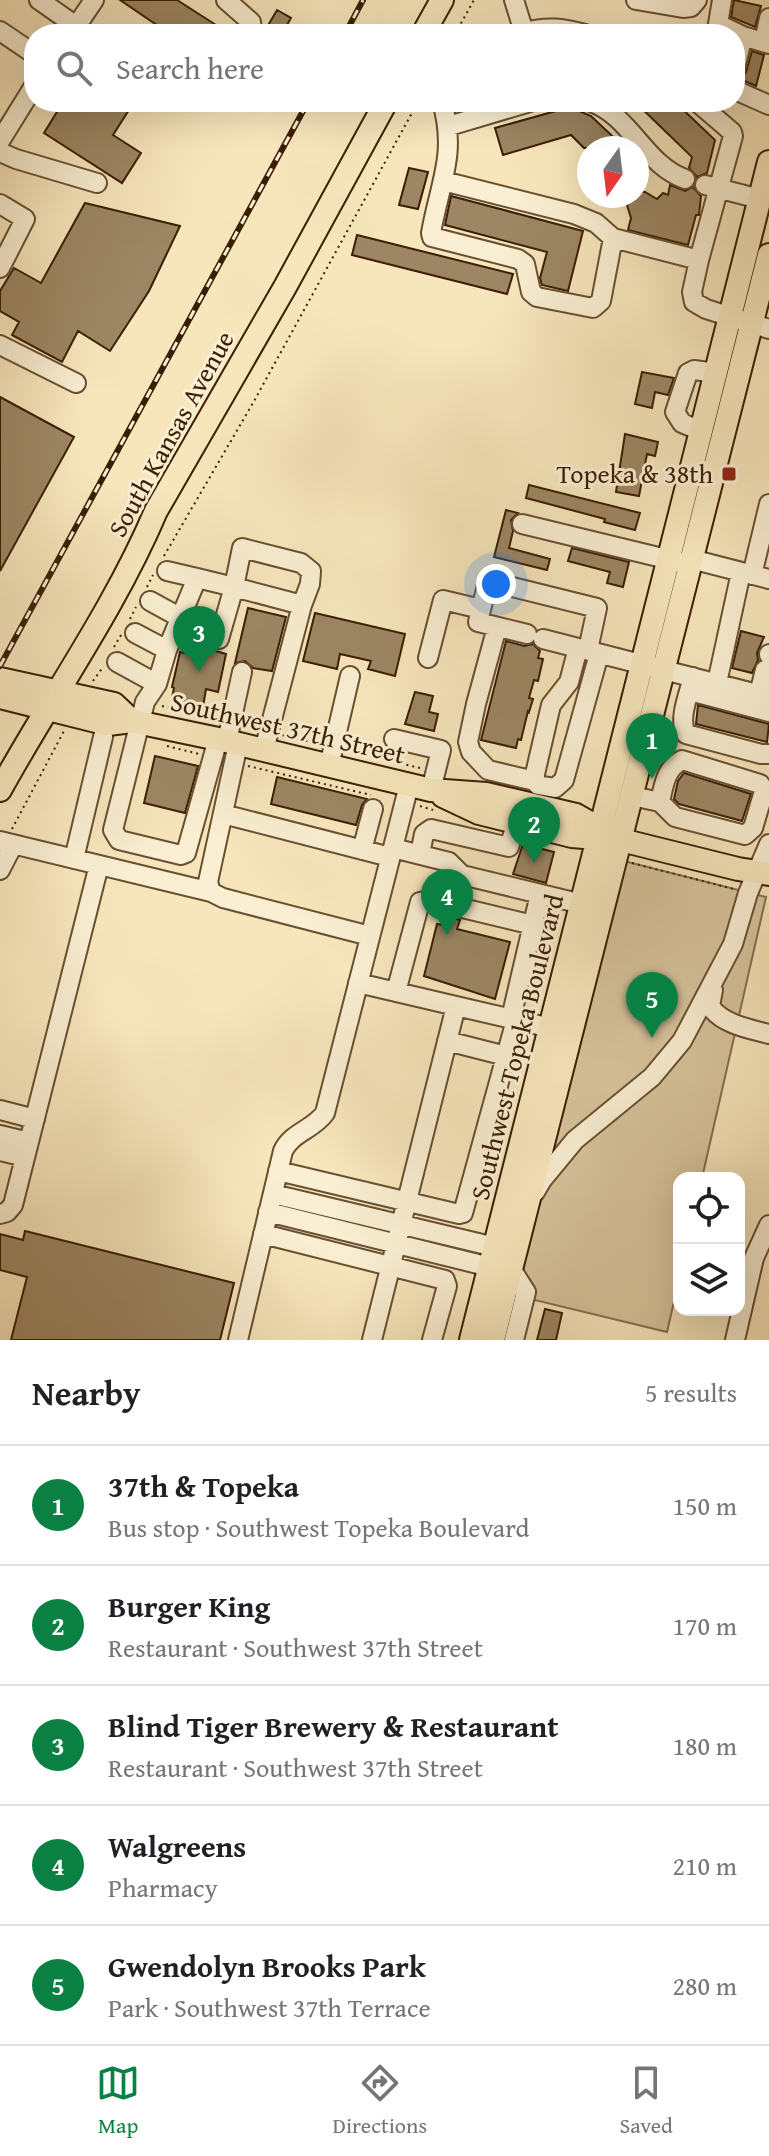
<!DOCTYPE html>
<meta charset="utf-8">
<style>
body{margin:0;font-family:"Gentium Book Plus",serif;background:#f6f6f6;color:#202124}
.controls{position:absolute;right:24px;bottom:24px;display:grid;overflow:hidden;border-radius:16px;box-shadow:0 8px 32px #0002}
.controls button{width:72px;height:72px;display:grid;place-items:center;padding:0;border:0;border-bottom:2px solid #e0e0e0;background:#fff;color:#202124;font:40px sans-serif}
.compass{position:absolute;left:577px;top:136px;width:72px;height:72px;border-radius:50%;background:#fff;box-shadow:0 8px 32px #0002;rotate:194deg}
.you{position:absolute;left:496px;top:584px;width:28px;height:28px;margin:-20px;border:6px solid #fff;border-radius:50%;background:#1a73e8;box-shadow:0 0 0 12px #1a73e833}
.badge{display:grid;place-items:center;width:52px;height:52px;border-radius:50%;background:#0b8043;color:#fff;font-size:26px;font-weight:700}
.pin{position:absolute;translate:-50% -66px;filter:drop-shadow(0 2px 4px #0008)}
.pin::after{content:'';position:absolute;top:42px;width:28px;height:24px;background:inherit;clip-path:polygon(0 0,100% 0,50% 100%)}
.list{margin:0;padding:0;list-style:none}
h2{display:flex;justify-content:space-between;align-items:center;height:104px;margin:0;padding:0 32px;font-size:34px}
h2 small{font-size:26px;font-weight:400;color:#757577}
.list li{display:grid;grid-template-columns:52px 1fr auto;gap:24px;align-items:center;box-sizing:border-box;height:120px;padding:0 32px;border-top:2px solid #e0e0e0}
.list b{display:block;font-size:30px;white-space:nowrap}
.list p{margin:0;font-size:26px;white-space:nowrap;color:#757577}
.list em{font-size:26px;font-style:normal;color:#757577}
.icon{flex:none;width:44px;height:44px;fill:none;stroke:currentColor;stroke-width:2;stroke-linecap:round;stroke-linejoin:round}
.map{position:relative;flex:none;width:769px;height:1340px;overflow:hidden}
.search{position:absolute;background:#fff;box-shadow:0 8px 32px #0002;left:24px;right:24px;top:24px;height:88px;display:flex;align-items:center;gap:20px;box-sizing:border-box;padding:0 28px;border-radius:32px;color:#757577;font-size:30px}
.sheet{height:704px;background:#fff}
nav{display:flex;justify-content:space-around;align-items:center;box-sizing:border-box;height:112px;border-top:2px solid #e0e0e0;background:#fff;font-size:22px;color:#757577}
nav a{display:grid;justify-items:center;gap:4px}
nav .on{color:#0b8043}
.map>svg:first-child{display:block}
</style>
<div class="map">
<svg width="769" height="1340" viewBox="0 0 769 1340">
<rect width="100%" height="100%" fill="#f7e6bc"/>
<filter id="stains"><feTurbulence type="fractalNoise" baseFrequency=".0025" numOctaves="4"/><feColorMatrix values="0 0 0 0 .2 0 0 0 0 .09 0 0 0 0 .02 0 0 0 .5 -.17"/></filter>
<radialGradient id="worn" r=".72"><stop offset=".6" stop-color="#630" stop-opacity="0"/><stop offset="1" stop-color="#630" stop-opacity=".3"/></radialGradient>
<path fill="#d7c49d" stroke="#887050" stroke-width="2" d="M616 859 766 897 702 1178H679V1280L667 1332 506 1293Z"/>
<path fill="#9c8663" stroke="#3a1d03" stroke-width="2" d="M120 0H177L216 25 211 34H170Z
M734 0 761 6 755 27 731 17Z
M277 10 291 18 282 34H263Z
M752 51 764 55 756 86 740 79 746 72Z
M63 102H134L113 135 141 153 122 183 44 133Z
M635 102H675L715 140 707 173 697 177 689 168 692 157Z
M570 107 591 116 625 148H584L571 135 503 155 495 128Z
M409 168 428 172 418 209 399 205Z
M670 185 685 191 693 187 701 196 699 215H696L688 245 628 230 631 218 627 205 632 196H637V192H645L657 199 663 193 668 195Z
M451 196 583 231 568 291 542 285 540 278 547 252 445 225Z
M85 203 180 226 149 291 110 351 78 331 62 362 12 335 19 322 0 311V291L14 268 41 283Z
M357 235 513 274 507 294 352 255Z
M642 372 674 378 668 395 655 392 652 408 635 404Z
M0 397 74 437 0 571Z
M625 434 658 442 655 456 647 454 639 496 616 492Z
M529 485 640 513 635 530 604 522 605 519 526 498Z
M506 510 518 513 511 520 513 531 509 548 550 559 547 570 494 557Z
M572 548 629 562 623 587 607 583 610 572 568 561Z
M248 608 286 617 272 671 253 668 245 661 235 663Z
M315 613 405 634 395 676 368 669 371 661 340 654 337 669 303 661Z
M741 631 764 637 757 653 758 660 752 673 732 668Z
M506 641 524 646 533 644 540 651 538 658 543 659 538 681 534 680 529 698 533 699 529 712 528 711 521 740 518 739 516 748 481 740Z
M206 648 226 654 218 692 206 689 203 707 172 697 174 688 172 687 180 652 203 657Z
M415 692 433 696 429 712 438 714 434 731 405 724Z
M698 705 769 724 767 742 696 724Z
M155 756 198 766 185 813 144 803Z
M684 773 751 794 742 821 679 804 674 799 678 781Z
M277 777 367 799 362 805 356 825 271 804Z
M523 844 554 852 546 883 513 874Z
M445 916 460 920 457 929 510 942 495 999 424 976 437 924 443 925Z
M25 1231 234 1283 220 1340H11L27 1277 0 1270V1234L23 1240Z
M545 1309 562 1313 556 1340H537Z"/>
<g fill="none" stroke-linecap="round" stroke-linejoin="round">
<g stroke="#694f31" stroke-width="22">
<path id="minor" d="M39 0 76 26
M226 0 251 22 252 30 250 34
M514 0 524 32 521 34
M636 0 683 8 691 7 697 0
M722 0 718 24 743 36 735 68
M0 31 34 54
M524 32C548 26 562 28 585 34
M71 34 94 0
M743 36 769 44
M764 42 769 18
M735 90 769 105
M442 102C457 154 440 182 431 233L432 237 518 259 525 264 531 292 537 297 593 308 601 301 613 238 699 260 692 292 694 302 706 309 769 329
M591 102C631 116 645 165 685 179
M697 102 732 132 733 136 699 260
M449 126 530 102
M0 141 34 86
M0 152 16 159 97 183
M443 181 574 214 596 223 613 238
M705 185 760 199
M0 204 25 219 0 268
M0 345 76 383
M701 431 682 423 675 412 688 373 694 370 716 373
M522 524 679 562
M691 559 769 579
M167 571 197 578
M752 575 769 504
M150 601 181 618
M497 627 476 704 468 742 471 752 488 770 535 781
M177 630 219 639 234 587 197 578 167 650 157 684 145 702 113 830 119 840 181 855 186 853 218 739
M135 633 167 650
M527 634 478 622 488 581 597 608 588 650
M543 639 769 697
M578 648 569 682 551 705 535 774V781L538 785 555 788 564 780 599 654
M769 655V654
M428 658 443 600 481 609
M117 662 157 684
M693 677C689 694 678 718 686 734L761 754H769
M717 683 741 572
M690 691 769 712
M759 694 765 670
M394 739 441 750 431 790
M227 741 242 672
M238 744 208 882 211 892 223 898 370 936
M264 750 302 605 234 587 242 548 301 563 311 571 310 584 302 605
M329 766 350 676
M632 796 660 802 675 817 745 835 753 828 764 791 760 784 682 760C665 769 664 785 660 802
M223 814 390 857
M0 841 211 892
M393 848 449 862 462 875 582 904
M362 850 373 809
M420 854 424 834 431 829 509 847 517 822
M74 859 103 737
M0 870 13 845
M358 983 456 1006
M713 990 710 1006C721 1024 750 1029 769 1034
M396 992 420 902 429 900 533 925
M511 1018 540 894
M447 1041 506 1056
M0 1110 35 1119
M0 1135 29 1142
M0 1151 25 1157
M278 1171 459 1214 463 1213 516 1020
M535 1192 542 1180 575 1140 652 1077 682 1041 733 944 748 893 769 844
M273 1194 495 1247
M268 1212 490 1267
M0 1214 7 1212 13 1205 99 865
M263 1234 445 1280 447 1286 432 1340
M505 1267 512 1270 526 1292 514 1340
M238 1340 283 1151C292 1132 313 1130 325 1113L409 785
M372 1340 456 1006 551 1028
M735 1340 754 1258 769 1225"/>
</g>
<g stroke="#3a1d03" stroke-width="26">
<path id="major" d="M423 34 442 0
M0 679 114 704 132 721
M0 697 108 724 132 721 218 739 431 790 486 794 576 815 613 836
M0 790C51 697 114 610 156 511L285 287 386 102
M443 796 479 813 572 836 621 840 738 869 769 874
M471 1340 769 162
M493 1340 769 255"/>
</g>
<path stroke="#3a1d03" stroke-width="2" stroke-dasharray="2 4" stroke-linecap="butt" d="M455 34 474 0
M164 556 253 403 418 102
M147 587 153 575
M130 619 136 607
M114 647 121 635
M93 681 103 667
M162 706 218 719
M282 735 319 744
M167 746 199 754
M348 751 420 768
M248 766 371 795
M420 806 433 810
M12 829 65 729
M632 863 734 889"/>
<use href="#minor" stroke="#faefd3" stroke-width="18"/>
<use href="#major" stroke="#f7e6bc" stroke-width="22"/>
<g stroke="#3a1d03" stroke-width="6">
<path id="rail" d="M345 34 363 0
M0 666 308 102"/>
</g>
<use href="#rail" stroke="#faefd3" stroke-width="3" stroke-dasharray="9" stroke-linecap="butt"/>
</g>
<rect fill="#8f2418" stroke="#faefd3" stroke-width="3" x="721" y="466" width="16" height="16" rx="4"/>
<g text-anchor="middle" stroke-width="6" stroke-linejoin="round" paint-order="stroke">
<g font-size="26" fill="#3a1d03" stroke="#faefd3">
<text transform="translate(171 434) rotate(-61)" y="9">South Kansas Avenue</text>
<text transform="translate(288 728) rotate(13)" y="9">Southwest 37th Street</text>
<text transform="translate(517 1047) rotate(-76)" y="9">Southwest Topeka Boulevard</text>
</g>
<g font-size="26" fill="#3a1d03" stroke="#faefd3" text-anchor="end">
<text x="713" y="483">Topeka &amp; 38th</text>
</g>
</g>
<rect width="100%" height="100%" filter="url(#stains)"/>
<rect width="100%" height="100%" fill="url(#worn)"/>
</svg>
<div class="controls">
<button><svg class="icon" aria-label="locate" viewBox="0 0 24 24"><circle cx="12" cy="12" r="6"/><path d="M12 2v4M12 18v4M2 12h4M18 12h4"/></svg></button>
<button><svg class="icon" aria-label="layers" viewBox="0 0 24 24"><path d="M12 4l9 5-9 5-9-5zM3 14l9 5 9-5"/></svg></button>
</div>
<svg class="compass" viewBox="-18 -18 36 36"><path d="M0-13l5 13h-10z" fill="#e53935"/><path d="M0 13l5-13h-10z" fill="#757577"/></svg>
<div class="you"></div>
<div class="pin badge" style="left:652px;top:779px">1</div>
<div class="pin badge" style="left:534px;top:863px">2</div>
<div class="pin badge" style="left:199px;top:672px">3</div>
<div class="pin badge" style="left:447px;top:935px">4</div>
<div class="pin badge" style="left:652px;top:1038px">5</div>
<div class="search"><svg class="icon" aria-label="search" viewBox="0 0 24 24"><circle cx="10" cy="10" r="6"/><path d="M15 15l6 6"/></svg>Search here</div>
</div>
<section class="sheet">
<h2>Nearby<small>5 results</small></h2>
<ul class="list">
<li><span class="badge">1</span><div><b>37th &amp; Topeka</b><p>Bus stop · Southwest Topeka Boulevard</p></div><em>150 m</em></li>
<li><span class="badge">2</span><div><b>Burger King</b><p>Restaurant · Southwest 37th Street</p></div><em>170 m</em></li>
<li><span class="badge">3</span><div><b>Blind Tiger Brewery &amp; Restaurant</b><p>Restaurant · Southwest 37th Street</p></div><em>180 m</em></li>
<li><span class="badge">4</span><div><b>Walgreens</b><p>Pharmacy</p></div><em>210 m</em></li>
<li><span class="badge">5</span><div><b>Gwendolyn Brooks Park</b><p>Park · Southwest 37th Terrace</p></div><em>280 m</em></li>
</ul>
</section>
<nav>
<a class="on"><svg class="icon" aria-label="map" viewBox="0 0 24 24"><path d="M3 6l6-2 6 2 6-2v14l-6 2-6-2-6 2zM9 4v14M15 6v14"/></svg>Map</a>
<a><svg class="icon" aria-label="directions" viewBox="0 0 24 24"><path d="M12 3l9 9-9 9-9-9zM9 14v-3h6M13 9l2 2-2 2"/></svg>Directions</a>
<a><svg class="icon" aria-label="saved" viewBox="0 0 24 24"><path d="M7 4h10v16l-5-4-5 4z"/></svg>Saved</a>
</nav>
